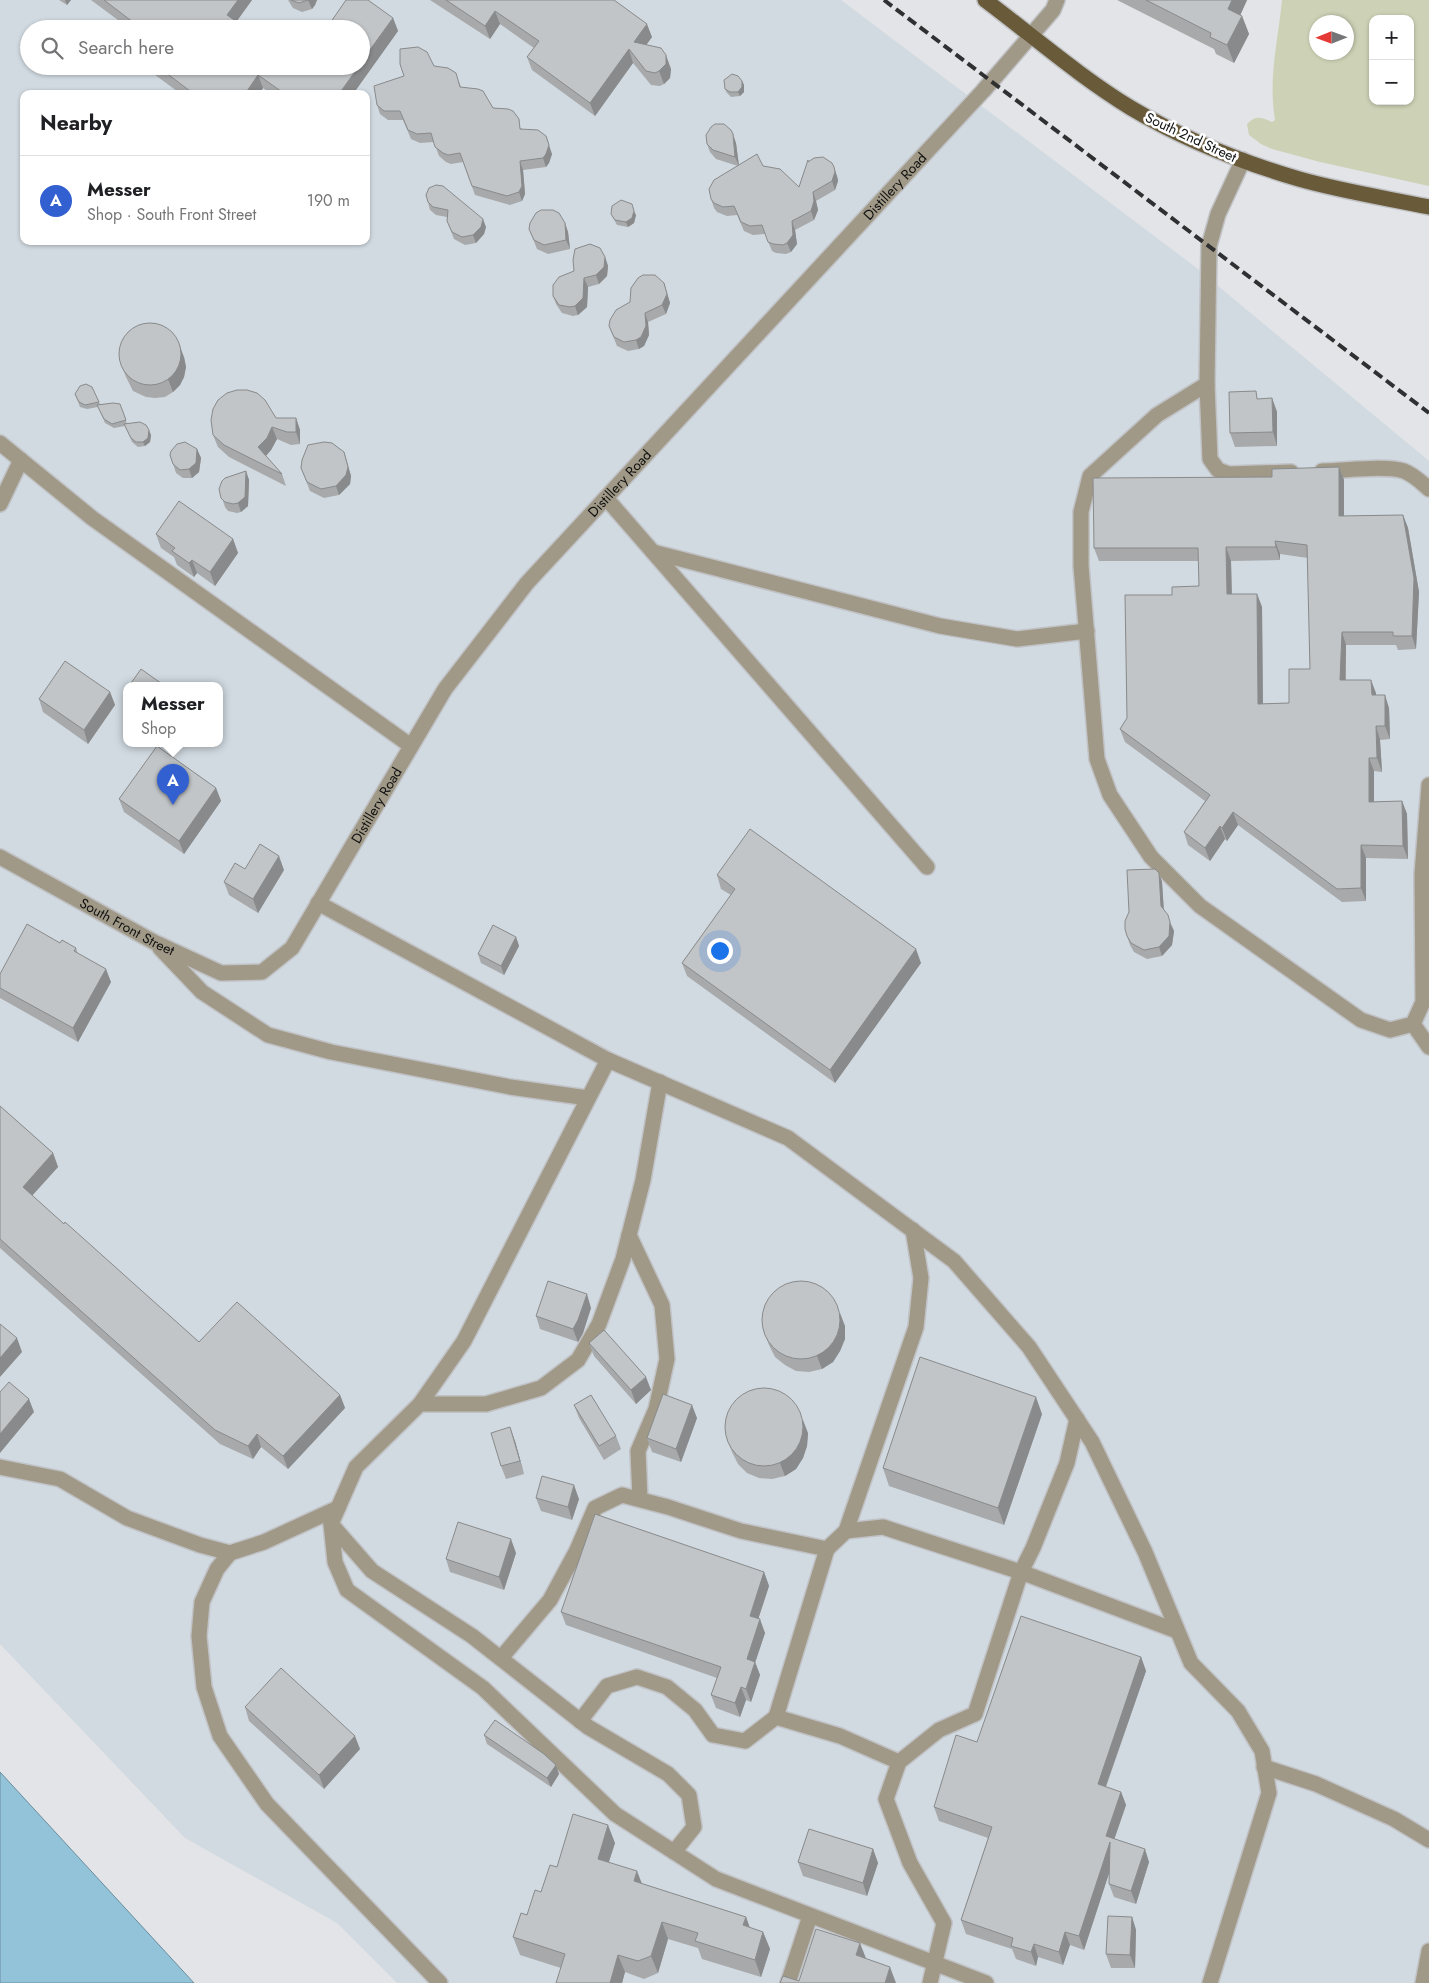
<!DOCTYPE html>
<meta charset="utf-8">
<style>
body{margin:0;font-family:Jost,sans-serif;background:#f2f2f2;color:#202124}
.controls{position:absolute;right:15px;top:15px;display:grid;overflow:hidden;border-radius:10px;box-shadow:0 1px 4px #0004}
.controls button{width:45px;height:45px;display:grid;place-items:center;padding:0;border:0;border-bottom:1px solid #e0e0e0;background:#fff;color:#202124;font:25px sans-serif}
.compass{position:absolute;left:1309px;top:15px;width:45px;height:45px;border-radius:50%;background:#fff;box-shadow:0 1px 4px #0004;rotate:269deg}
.you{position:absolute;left:719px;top:950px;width:18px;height:18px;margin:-12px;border:4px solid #fff;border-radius:50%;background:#1a73e8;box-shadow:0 0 0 8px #1a73e833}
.badge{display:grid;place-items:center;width:32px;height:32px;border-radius:50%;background:#3260d0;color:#fff;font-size:16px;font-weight:700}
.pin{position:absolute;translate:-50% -41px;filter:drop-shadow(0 1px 2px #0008)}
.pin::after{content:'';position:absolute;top:26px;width:18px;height:15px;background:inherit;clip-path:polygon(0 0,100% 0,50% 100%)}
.popup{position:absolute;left:123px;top:682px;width:100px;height:65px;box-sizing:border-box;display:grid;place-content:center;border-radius:10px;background:#fff;filter:drop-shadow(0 1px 4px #0005);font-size:16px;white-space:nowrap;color:#757577}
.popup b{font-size:19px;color:#202124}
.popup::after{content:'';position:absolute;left:50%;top:100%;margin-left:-10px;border:10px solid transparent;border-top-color:#fff}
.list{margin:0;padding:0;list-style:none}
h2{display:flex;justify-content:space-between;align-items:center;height:65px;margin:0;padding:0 20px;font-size:21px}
h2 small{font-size:16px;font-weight:400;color:#757577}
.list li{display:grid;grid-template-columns:32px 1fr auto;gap:15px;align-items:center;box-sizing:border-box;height:90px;padding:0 20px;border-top:1px solid #e0e0e0}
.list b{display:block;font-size:19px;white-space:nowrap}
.list p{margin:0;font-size:16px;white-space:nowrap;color:#757577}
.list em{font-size:16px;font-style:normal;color:#757577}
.icon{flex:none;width:28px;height:28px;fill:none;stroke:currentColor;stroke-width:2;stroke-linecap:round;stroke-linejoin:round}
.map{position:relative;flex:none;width:1429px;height:1983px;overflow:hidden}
.search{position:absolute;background:#fff;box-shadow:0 1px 4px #0004;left:20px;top:20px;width:350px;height:55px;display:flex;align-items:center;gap:12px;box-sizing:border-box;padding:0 18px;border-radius:28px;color:#757577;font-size:19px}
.panel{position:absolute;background:#fff;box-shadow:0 1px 4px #0004;left:20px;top:90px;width:350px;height:155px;border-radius:10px}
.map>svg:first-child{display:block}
</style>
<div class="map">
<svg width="1429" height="1983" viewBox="0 0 1429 1983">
<rect width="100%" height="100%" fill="#e2e4e7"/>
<path fill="#d1dae1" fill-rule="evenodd" d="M0 0H841L1194 266 1429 461V1983H397L337 1923 185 1838 0 1644ZM29 29H361V66H29ZM24 94H366V241H24ZM127 686H219V744H127Z"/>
<path fill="#cdd2b6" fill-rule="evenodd" d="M1282 0H1429V186L1320 162 1272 149 1261 144 1249 135 1247 124C1256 115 1261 117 1272 122L1275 120C1268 77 1278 42 1282 0ZM1373 19H1410V101H1373ZM1316 22H1346V52H1316Z"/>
<path fill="#92c3d9" stroke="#6b8d9d" d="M0 1772 194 1983H0Z"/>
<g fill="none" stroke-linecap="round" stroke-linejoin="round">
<g stroke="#c0c2c5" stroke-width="18">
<g id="minor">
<path d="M1243 160 1218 214 1209 246 1207 384 1210 459 1218 470 1229 474 1291 472"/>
<path d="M1207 384 1157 415 1090 476 1081 512V566L1097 759 1110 795 1151 857 1200 906 1361 1020 1390 1030 1413 1024 1423 1002 1422 874 1429 785"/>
<path d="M0 443 92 518 411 746"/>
<path d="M1322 471C1344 471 1384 465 1404 471 1414 475 1421 482 1429 489"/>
<path d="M606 498 927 867"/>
<path d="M0 504 21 460"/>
<path d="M653 552 940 626 1017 639 1087 631"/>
<path id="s1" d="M0 857 154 942 221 973 262 972 292 948 445 689 527 583 983 91 1053 10 1057 0"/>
<path d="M318 903 608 1060 788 1138 954 1261 1029 1347 1092 1442 1145 1552 1191 1663 1238 1711 1262 1751 1269 1793 1210 1983"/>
<path d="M160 948 202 992 268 1035 331 1052 510 1087 588 1098"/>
<path d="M1413 1024 1429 1047"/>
<path d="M608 1060 464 1341 420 1404 356 1467 331 1524 335 1562 347 1590 483 1688 615 1814 716 1879 986 1983"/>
<path d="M629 1235 662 1305 667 1359 656 1409 638 1451 640 1499"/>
<path d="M420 1404H486L541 1388 578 1360 599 1324 623 1259 643 1180 660 1082"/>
<path d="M0 1467 60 1479 127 1518 200 1545 230 1553 264 1542 338 1508"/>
<path d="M331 1524 372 1571 472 1636 588 1727 668 1774 689 1795 694 1827 674 1852"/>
<path d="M846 1531 916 1327 921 1278 913 1230"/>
<path d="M230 1553 217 1569 202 1602 199 1636 204 1687 220 1736 267 1804 440 1983"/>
<path d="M501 1658 550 1600 577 1550 595 1508 622 1495 668 1507 741 1531 827 1549 846 1531 883 1527 1021 1572 1033 1548 1067 1463 1077 1419"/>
<path d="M776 1717 827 1549"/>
<path d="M580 1721 607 1686 637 1677 667 1687 695 1710 713 1735 745 1741 776 1717 840 1736 899 1762"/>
<path d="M1264 1767 1316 1784 1394 1819 1429 1840"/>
<path d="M788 1983 810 1916"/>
<path d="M930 1983 944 1923 910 1863 886 1799 899 1762 939 1730 975 1714 1021 1572 1177 1631"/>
<path d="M1423 1983 1429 1951"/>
</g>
</g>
<g stroke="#c0c2c5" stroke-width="18">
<path id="major" d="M985 0C1033 36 1080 77 1131 108 1183 139 1241 162 1299 179 1341 191 1386 198 1429 207"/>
</g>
<use href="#minor" stroke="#a19987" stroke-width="15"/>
<use href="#major" stroke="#695b3a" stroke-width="15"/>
<path stroke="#2f3031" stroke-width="4" stroke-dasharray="10 5" stroke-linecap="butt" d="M884 0 1429 413"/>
</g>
<path fill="#a7a9ab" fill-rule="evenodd" d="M59 0H71L67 5Z
M91 0H252L236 21 247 29H130Z
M288 0H317L315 5 312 9 302 12 293 8Z
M430 0H614L652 37 646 45 671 69 670 78 664 84 660 86 651 85 633 63 595 116 532 70 527 57 534 48 500 24 490 39Z
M1117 0H1247L1240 15 1242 16 1249 34 1234 63 1216 54 1214 49Z
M393 18 398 31 353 94H272L263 88 259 94H181L143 66H361Z
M434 66 459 82 461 87 493 108 522 129 552 154 549 163 546 167 523 170 525 194 522 201 510 205 475 195 463 162 451 164 446 162 439 156 434 142 420 143 411 139 403 120H388L380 114 377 105 404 76Z
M742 81 744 85V92L740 96 731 97 727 93 725 89Z
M736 143 739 166H763L799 187 809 162 837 176 838 181 835 190 816 201 818 210 814 220 795 230 797 244 791 252 786 254 776 253 772 251 765 234 753 235 744 231 737 215 727 216 717 212 714 208 711 199 738 166 716 159 710 152 707 144Z
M426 195 486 227 484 234 476 243 465 245 454 239 447 221V217L436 215 430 210Z
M611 214 636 215 634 223 628 227 617 225Z
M565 223 568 232 570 249 548 254 537 249 529 229Z
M605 257 608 266 607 276 599 284 588 287 587 307 578 315 573 316 562 313 556 304 553 296Z
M664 283 670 303 666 314 648 322 649 335 644 346 639 349 628 351 617 346 609 326 630 302Z
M184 357 186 367 184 377 180 385 173 392 165 397 155 398 146 397 133 391 126 377 121 364Z
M75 394 99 402 100 404H120L127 424 151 435 150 442 145 446 138 447 132 442 125 426 114 428 105 423 98 407 87 409 80 407Z
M1272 398 1277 412V446L1235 447 1230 433Z
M276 418H296L300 430V444L291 445 277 439 271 450 266 456 282 474 286 486 229 457 218 447 213 435Z
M197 449 201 458 199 472 192 478H183L176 473 170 455Z
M344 452 351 476 350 484 339 495 324 498 310 491 301 468Z
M1339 467 1344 480V516L1403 515 1408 528 1419 592 1416 649 1398 650 1396 645H1346V680H1371L1376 695 1389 708 1390 739 1380 740 1382 772 1374 771V802L1402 801 1407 814 1408 859 1366 858V901L1342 902 1238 825 1227 841 1225 839 1210 861 1188 845 1184 832 1205 801 1125 742 1120 729 1127 718 1172 595 1199 586V561H1099L1094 548 1272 477ZM1280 554 1308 558 1310 669 1289 703 1263 704 1262 607 1257 594H1232L1231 561 1280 560Z
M246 471 249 480 248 506 241 512 237 513 228 511 225 507 219 489Z
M156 534 233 539 238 553 215 586 197 573 194 577 177 565 174 557 161 548Z
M110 692 115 705 88 744 43 712 39 699Z
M216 788 221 801 184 854 124 812 119 799Z
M245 869 284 870 258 913 229 895 224 882Z
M1159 873 1162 882 1164 910 1174 931 1172 945 1162 956 1147 959 1134 952 1130 945 1127 936 1129 912Z
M717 875 921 963 835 1083 687 976 682 963 731 895 721 889Z
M516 937 519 946 504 975 481 963 478 954Z
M60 943 76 948 78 954 111 982 78 1042 0 998V974Z
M0 1106 53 1153 58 1167 32 1196 199 1342 340 1395 345 1408 288 1469 261 1447 253 1459 220 1444 0 1248Z
M591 1308 583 1333 578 1342 540 1329 536 1316Z
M845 1326V1339L840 1351 833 1362 822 1369 809 1372 796 1371 785 1365 775 1357 769 1345 764 1332Z
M589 1343 651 1390 636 1404 594 1356Z
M574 1405 616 1436 621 1449 604 1460 579 1418Z
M1042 1414 1004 1525 889 1486 883 1468Z
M697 1418 681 1462 652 1452 647 1438Z
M808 1433 807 1446 803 1458 796 1469 785 1476 772 1479 759 1478 747 1473 738 1464 732 1452 727 1439Z
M515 1441 524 1474 506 1479 501 1466Z
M536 1498 579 1499 572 1520 541 1511Z
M516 1553 504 1590 450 1572 446 1559Z
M764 1572 769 1586 758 1619 765 1633 755 1662 760 1675 751 1702 746 1700 740 1717 716 1708 711 1695 717 1678 566 1625 561 1612Z
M1141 1657 1146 1671 1106 1787 1121 1792 1126 1805 1114 1839 1149 1862 1136 1904 1114 1897 1109 1884V1873L1084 1950 1070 1945 1063 1965 1038 1957 1036 1966 1016 1959 1012 1949 966 1934 961 1920 988 1838 939 1821 934 1807 977 1742Z
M245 1707 360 1749 324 1789 249 1721Z
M484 1735 559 1774 551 1787 487 1744Z
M615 1843 609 1862 642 1884 746 1917 750 1928 763 1932 770 1949 761 1977 702 1959 698 1948 668 1939 658 1973 644 1979 625 1972 622 1983H556L561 1968 520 1955 513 1937 557 1867Z
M873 1849 878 1863 867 1896 803 1876 798 1862Z
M1132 1917 1136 1930 1135 1968H1111L1106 1954Z"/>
<path fill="#888a8b" d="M65 0H71L67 5Z
M238 0H252L232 28 227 15Z
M308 0H317L315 5 312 9Z
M1232 0H1247L1235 27 1228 9Z
M495 11 500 24 490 39 485 26Z
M1242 16 1249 34 1234 63 1227 45Z
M393 18 398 31 353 94H339L359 66H361V62Z
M647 24 652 37 639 55 634 42Z
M629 49 633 63 595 116 590 103Z
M666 55 671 69 670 78 664 84 659 71Z
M258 75 263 88 259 94H245Z
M742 81 744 85V92L740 96 738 92Z
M733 134 736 143 739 166 735 157Z
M546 136 552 154 549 163 546 167 543 158Z
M520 161 523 170 525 194 522 201 519 192Z
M834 167 837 176 838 181 835 190 832 181Z
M813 192 816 201 818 210 814 220 811 211Z
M634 211 636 215 634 223 628 227 626 222Z
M483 219 486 227 484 234 476 243 473 235Z
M792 221 795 230 797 244 791 252 787 243Z
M565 223 568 232 570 249 566 240Z
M605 257 608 266 607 276 599 284 596 275Z
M584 278 588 287 587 307 578 315 575 306Z
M664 283 670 303 666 314 662 305Z
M645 313 648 322 649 335 644 346 639 349 636 340Z
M179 344 184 357 186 367 184 377 180 385 173 392 168 379Z
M1272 398 1277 412V446L1273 432Z
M296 418 300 430V444L296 432Z
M272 427 277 439 271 450 263 459 258 447Z
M149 430 151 435 150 442 145 446 143 442Z
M197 449 201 458 199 472 192 478 189 469Z
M344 452 351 476 350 484 339 495 336 486Z
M1339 467 1344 480V529L1339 516Z
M246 471 249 480 248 506 241 512 238 503Z
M1403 515 1408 528 1419 592 1416 649 1412 636Z
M233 539 238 553 215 586 210 572Z
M1275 541 1280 554V560L1276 547Z
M1226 547 1231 561 1232 607 1227 594Z
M192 560 197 573 194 577 189 563Z
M1257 594 1262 607 1263 717 1258 704Z
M1342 632 1346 645 1345 693 1340 680Z
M1371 680 1376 693V708L1372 695Z
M110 692 115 705 88 744 84 730Z
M1385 695 1389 708 1390 739 1385 726Z
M1376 726 1380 740 1382 772 1377 758Z
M1369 758 1374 771V815L1369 802Z
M216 788 221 801 184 854 179 841Z
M1402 801 1407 814 1408 859 1403 846Z
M1233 812 1238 825 1227 841 1222 828Z
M1220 826 1225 839 1210 861 1205 848Z
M1361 845 1366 858V901L1361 888Z
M279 856 284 870 258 913 253 899Z
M1159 873 1162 882 1164 915 1161 906Z
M1170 922 1174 931 1172 945 1162 956 1159 947Z
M516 937 519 946 504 975 501 966Z
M916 949 921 963 835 1083 830 1070Z
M106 969 111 982 78 1042 73 1028Z
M53 1153 58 1167 27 1201 23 1187Z
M587 1294 591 1308 583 1333 578 1342 573 1329Z
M840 1313 845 1326V1339L840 1351 833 1362 822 1369 817 1356Z
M17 1338 22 1352 0 1377V1358Z
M646 1377 651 1390 636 1404 631 1390Z
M340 1395 345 1408 288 1469 283 1456Z
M1036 1397 1042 1414 1004 1525 998 1508Z
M29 1399 34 1412 0 1453V1434Z
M692 1405 697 1418 681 1462 676 1449Z
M803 1420 808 1433 807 1446 803 1458 796 1469 785 1476 780 1463Z
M510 1427 515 1441 524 1474 520 1461Z
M257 1434 261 1447 253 1459 248 1446Z
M574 1485 579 1499 572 1520 568 1507Z
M511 1539 516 1553 504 1590 499 1577Z
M764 1572 769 1586 755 1629 750 1616Z
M760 1619 765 1633 752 1672 747 1659Z
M1141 1657 1146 1671 1102 1797 1098 1784Z
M755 1662 760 1675 751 1702 746 1689Z
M741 1687 746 1700 740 1717 735 1703Z
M355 1736 360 1749 324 1789 319 1775Z
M556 1765 559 1774 551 1787 547 1778Z
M1121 1792 1126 1805 1112 1846 1115 1855 1084 1950 1079 1936 1106 1836Z
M608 1825 615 1843 604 1876 598 1859Z
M873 1849 878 1863 867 1896 863 1883Z
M1145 1849 1149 1862 1136 1904 1131 1891Z
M637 1871 644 1889 634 1881Z
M746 1917 752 1934 743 1925Z
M1132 1917 1136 1930 1135 1968 1130 1955Z
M662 1922 668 1939 658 1973 651 1956Z
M763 1932 770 1949 761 1977 755 1960Z
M1065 1932 1070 1945 1063 1965 1059 1952Z
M860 1943 867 1961 856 1955Z
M1034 1944 1038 1957 1036 1966 1031 1952Z
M618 1955 625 1972 622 1983H610Z
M890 1967 896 1983H885Z"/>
<path fill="#c2c5c7" stroke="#888a8b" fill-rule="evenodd" d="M104 0H238L227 15 247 29H142Z
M291 0H308L299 3Z
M346 0H368L393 18 361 62V29H326Z
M446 0H614L647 24 634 42 661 48 666 55V64L659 71 655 73 646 71 629 49 590 103 527 57 539 41 495 11 485 26Z
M1146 0H1232L1228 9 1242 16 1227 45 1210 37 1211 33Z
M418 47 427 52 434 66 448 68 456 73 460 87 478 89 483 91 493 108 508 109 513 111 519 119 520 129 538 130 546 136 549 145 546 154 543 158 520 161 522 186 519 192 507 196 472 186 460 153 448 155 443 153 435 147 431 133 417 134 408 130 400 111H384L377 105 374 86 404 76 400 64V49Z
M157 66H359L339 94H285L258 75 245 94H194Z
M732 74 738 76 742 81V87L738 92H730L725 89 724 80Z
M715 124H724L731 130 733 134 735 157 713 150 707 144 706 135 711 127Z
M757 154 763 166 780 169 799 187 808 160V162L814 158 823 157 832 163 834 167 835 172 832 181 813 192 814 201 811 211 792 221 793 235 787 243 783 245 773 244 768 242 762 225 750 226 741 222 734 206 723 207 714 203 711 199 709 189 714 180Z
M436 185 443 186 483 219 481 227 473 235 462 237 452 232 447 221 448 210 433 207 428 202 426 195 429 188Z
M621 200 632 204 634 211 632 218 626 222 615 220 611 214 612 206Z
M541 210H553L559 213 565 223 566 240 544 245 534 240 529 229 530 223 536 213Z
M590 244 600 248 605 257 604 267 596 275 584 278 583 298 575 306 570 307 559 305 553 296V285L559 277 574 271 573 260 575 249Z
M643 275H655L664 283 667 294 662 305 645 313 646 326 641 337 636 340 624 342 614 337 609 326 610 320 616 310 630 302 631 288 638 278Z
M119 354a31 31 0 1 1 62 0a31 31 0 1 1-62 0Z
M86 384 92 387 99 402 85 405 79 402 75 394 80 386Z
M237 390H247L257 393 265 400 276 418H296V432H287L272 427 267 438 258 447 282 474 224 445 213 435 211 420 213 409 218 400 227 393Z
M1256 391 1257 399 1272 398 1273 432 1230 433 1229 392Z
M113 403 120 404 126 420 112 424 104 419 97 405Z
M140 422 146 425 149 430 148 438 143 442H136L131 438 124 424Z
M185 442 197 449 196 463 189 469 180 470 173 464 170 455 171 451 177 444Z
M324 442 332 443 344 452 348 467 346 475 336 486 321 489 307 482 301 468 302 460 308 445Z
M1339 467V516L1403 515 1414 578 1412 636H1393V632H1342L1340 680H1371L1372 695H1385V726H1376L1377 758H1369V802L1402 801 1403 846 1361 845V888L1337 889 1233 812 1222 828 1220 826 1205 848 1184 832 1210 795 1120 729 1127 718 1125 595H1172V587L1199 586 1198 548H1094L1093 478 1272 477V469ZM1275 541 1307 545 1310 669H1289V703L1258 704 1257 594H1227L1226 547H1276Z
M246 471 245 497 238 503 233 504 225 502 221 498 219 489 222 481 225 478Z
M179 501 233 539 210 572 192 560 189 563 172 551 175 548 156 534Z
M65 661 110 692 84 730 39 699Z
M141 669 165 686H129Z
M157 746 216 788 179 841 119 799Z
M750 829 916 949 830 1070 682 963 735 889 717 875Z
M260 844 279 856 253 899 224 882 235 863 245 869Z
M1155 869 1159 873 1161 906 1168 915 1170 922 1169 936 1159 947 1144 950 1131 943 1127 936 1125 929V921L1129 912 1127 870Z
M27 924 60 943 62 940 76 948 74 951 106 969 73 1028 0 988V974Z
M493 925 516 937 501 966 478 954Z
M0 1106 53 1153 23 1187 64 1224 65 1222 199 1342 237 1302 340 1395 283 1456 257 1434 248 1446 215 1430 0 1239Z
M548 1281 587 1294 578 1320 573 1329 536 1316Z
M762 1320a39 39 0 1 1 78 0a39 39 0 1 1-78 0Z
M0 1324 17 1338 0 1358Z
M604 1330 646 1377 631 1390 589 1343Z
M920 1357 1036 1397 998 1508 883 1468Z
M9 1382 29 1399 0 1434V1392Z
M725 1427a39 39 0 1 1 78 0a39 39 0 1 1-78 0Z
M663 1394 692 1405 676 1449 647 1438Z
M591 1395 616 1436 599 1446 574 1405Z
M510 1427 520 1461 501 1466 491 1433Z
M542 1476 574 1485 568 1507 536 1498Z
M595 1514 764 1572 750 1616 760 1619 747 1659 755 1662 746 1689 741 1687 735 1703 711 1695 721 1667 561 1612Z
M458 1522 511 1539 499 1577 446 1559Z
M1021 1616 1141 1657 1098 1784 1121 1792 1106 1836 1145 1849 1131 1891 1109 1884 1110 1842 1079 1936 1065 1932 1059 1952 1034 1944 1031 1952 1011 1946 1013 1938 961 1920 992 1827 934 1807 956 1735 977 1742Z
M281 1668 355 1736 319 1775 245 1707Z
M495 1720 544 1754 556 1765 547 1778 484 1735Z
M573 1814 608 1825 598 1859 637 1871 634 1881 746 1917 743 1925 763 1932 755 1960 695 1941 698 1933 662 1922 651 1956 638 1961 618 1955 610 1983H556L565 1954 513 1937 521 1913 527 1915 535 1890 541 1892 550 1865 557 1867Z
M809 1829 873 1849 863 1883 798 1862Z
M1108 1916 1132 1917 1130 1955 1106 1954Z
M816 1929 860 1943 856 1955 890 1967 885 1983H780L783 1976 799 1981Z"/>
<g text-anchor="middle" stroke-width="5" stroke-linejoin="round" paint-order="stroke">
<g font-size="14" fill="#0f1010" stroke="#fff">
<text transform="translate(1191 137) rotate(25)" y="5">South 2nd Street</text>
<text dy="5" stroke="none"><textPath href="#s1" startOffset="1305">Distillery Road</textPath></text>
<text dy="5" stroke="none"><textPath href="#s1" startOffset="900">Distillery Road</textPath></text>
<text dy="5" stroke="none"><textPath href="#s1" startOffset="495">Distillery Road</textPath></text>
<text dy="5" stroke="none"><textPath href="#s1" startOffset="145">South Front Street</textPath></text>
</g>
</g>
</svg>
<div class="controls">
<button>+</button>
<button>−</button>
</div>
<svg class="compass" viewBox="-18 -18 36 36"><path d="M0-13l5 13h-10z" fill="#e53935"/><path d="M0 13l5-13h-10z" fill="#757577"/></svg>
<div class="you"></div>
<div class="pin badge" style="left:173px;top:805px">A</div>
<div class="popup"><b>Messer</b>Shop</div>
<div class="search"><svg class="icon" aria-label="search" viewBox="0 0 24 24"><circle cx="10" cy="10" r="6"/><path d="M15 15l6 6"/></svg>Search here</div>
<section class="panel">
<h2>Nearby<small></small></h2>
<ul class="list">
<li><span class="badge">A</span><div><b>Messer</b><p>Shop · South Front Street</p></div><em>190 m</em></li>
</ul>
</section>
</div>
